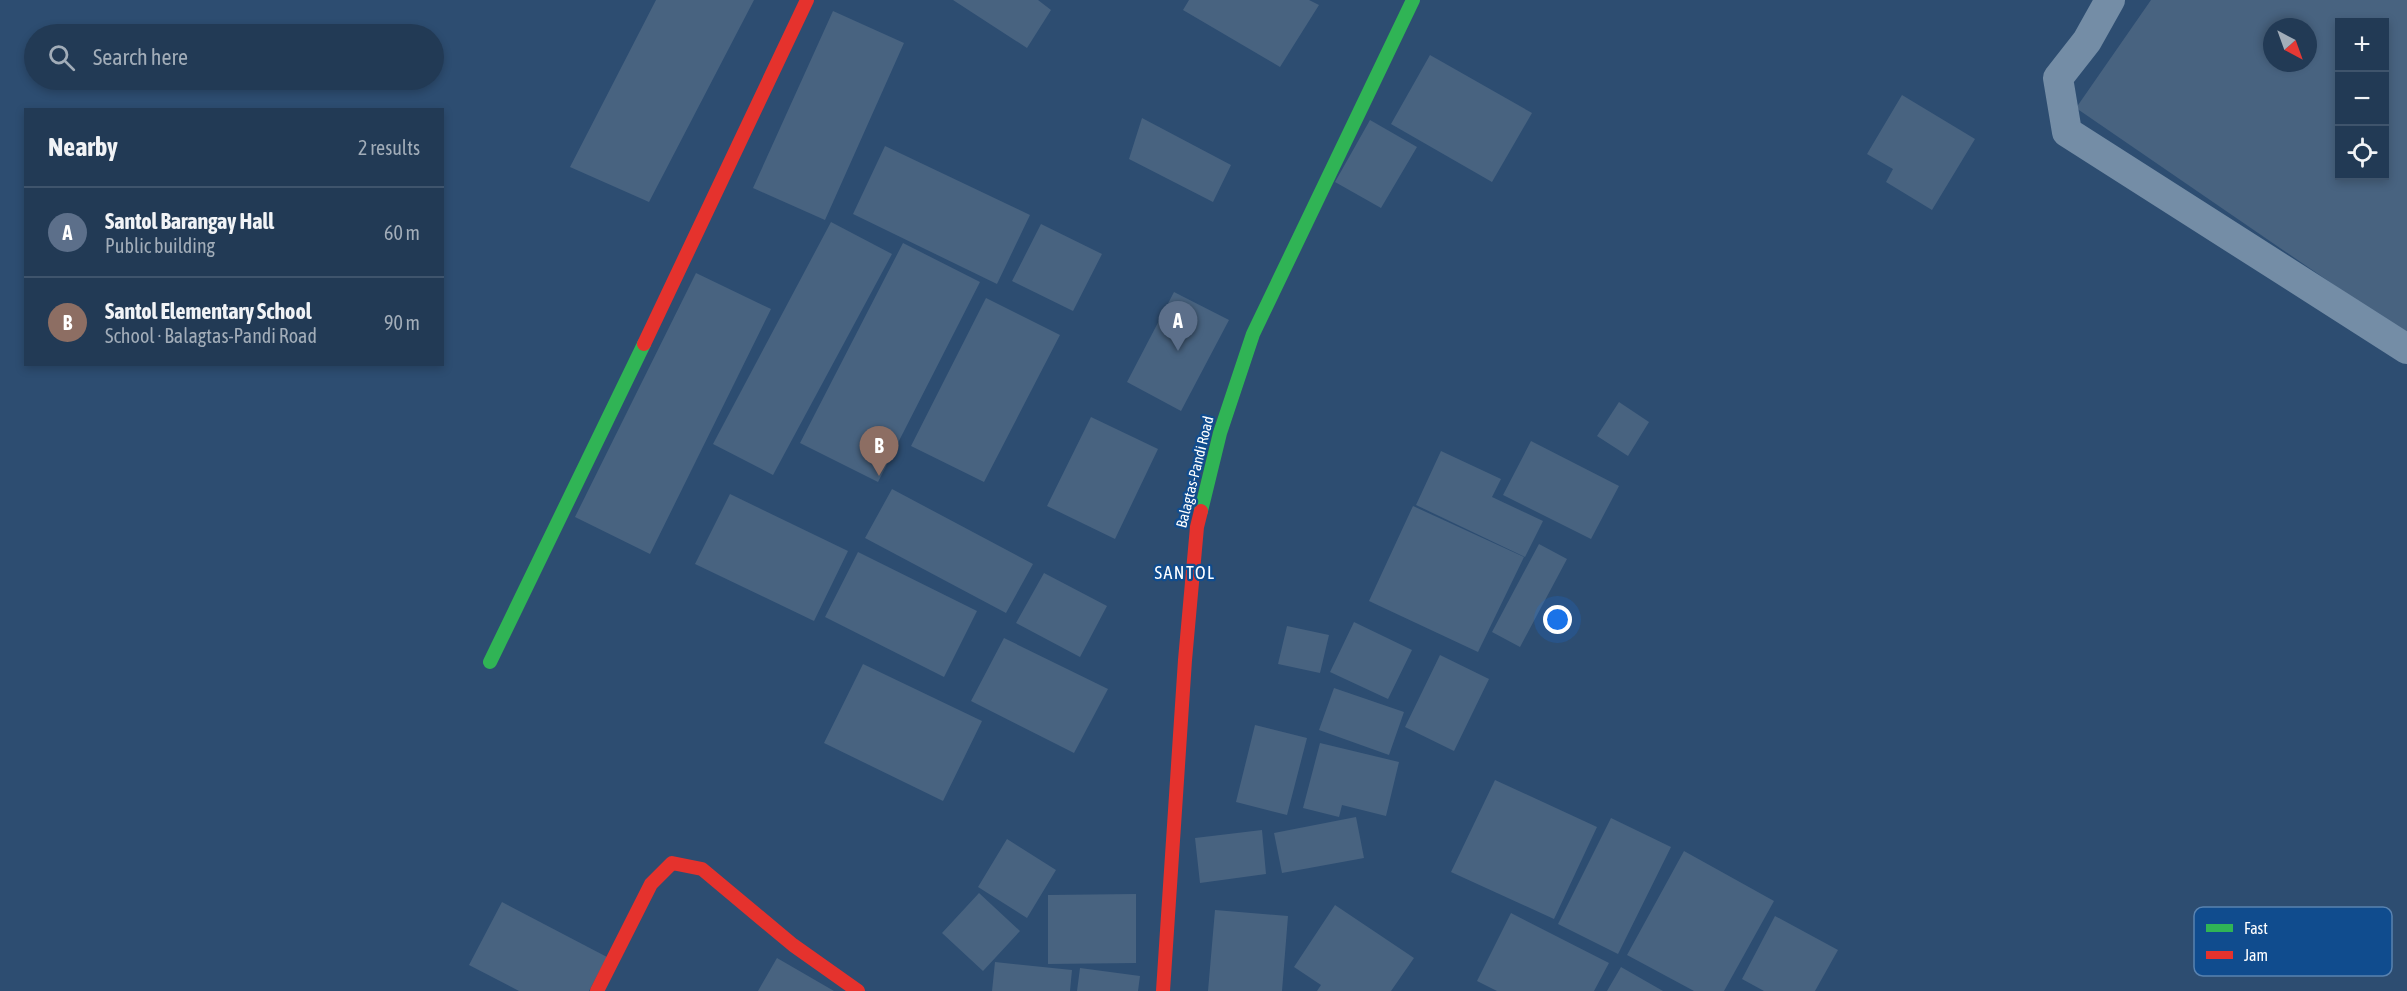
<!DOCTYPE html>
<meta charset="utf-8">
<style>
body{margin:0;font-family:"Asap Condensed",sans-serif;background:#2e455f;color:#f1f3f6}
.controls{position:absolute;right:18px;top:18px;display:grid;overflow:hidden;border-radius:0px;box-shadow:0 3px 9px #0003}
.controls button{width:54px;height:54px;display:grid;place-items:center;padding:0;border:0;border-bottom:2px solid #3f546c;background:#223a55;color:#f1f3f6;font:30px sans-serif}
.compass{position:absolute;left:2263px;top:18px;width:54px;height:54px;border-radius:50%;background:#223a55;box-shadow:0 3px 9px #0003;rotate:139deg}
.you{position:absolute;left:1558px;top:620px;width:21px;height:21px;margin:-15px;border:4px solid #fff;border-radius:50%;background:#1a73e8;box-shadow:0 0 0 9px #1a73e833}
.badge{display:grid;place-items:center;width:39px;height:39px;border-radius:50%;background:#b6c1cd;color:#fff;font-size:20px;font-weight:700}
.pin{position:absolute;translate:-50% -50px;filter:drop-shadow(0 2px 3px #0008)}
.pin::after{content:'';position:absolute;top:32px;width:21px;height:18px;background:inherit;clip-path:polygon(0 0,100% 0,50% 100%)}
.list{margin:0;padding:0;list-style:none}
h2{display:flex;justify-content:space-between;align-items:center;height:78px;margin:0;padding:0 24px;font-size:26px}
h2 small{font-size:20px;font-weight:400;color:#a2adb9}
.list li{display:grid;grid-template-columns:39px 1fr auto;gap:18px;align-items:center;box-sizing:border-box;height:90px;padding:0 24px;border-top:2px solid #3f546c}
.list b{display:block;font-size:22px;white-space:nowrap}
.list p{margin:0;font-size:20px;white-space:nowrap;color:#a2adb9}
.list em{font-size:20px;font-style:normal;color:#a2adb9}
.icon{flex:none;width:33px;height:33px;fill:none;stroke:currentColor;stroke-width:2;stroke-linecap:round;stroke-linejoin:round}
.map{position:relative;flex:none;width:2407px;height:991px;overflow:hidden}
.search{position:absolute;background:#223a55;box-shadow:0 3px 9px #0003;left:24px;top:24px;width:420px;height:66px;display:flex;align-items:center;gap:15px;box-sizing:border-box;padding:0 21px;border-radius:33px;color:#a2adb9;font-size:22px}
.panel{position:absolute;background:#223a55;box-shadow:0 3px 9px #0003;left:24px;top:108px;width:420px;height:258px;border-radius:0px}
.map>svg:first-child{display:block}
</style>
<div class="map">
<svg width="2407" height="991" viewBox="0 0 2407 991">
<rect width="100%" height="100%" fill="#2d4d71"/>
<path fill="#486380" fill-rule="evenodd" d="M656 0H754L649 202 570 167Z
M953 0H1038L1051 10 1027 48Z
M1189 0H1309L1319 5 1280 67 1183 10Z
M2151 0H2407V335L2076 108ZM2340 22H2384V176H2340ZM2272 27H2308V63H2272Z
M833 11 904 43 825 220 753 188Z
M1430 55 1532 113 1492 182 1391 124Z
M1902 95 1975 139 1932 210 1886 182 1893 169 1867 154Z
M1142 118 1231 165 1213 202 1129 159Z
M1370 120 1417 147 1381 208 1335 182Z
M885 146 1030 215 997 284 853 214Z
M831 222 892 254 773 475 713 444Z
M1041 224 1102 254 1073 311 1012 281Z
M903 243 980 282 878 482 800 443Z
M696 273 771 309 650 554 575 517Z
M1174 292 1229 320 1181 411 1127 382Z
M986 298 1060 335 984 482 911 446Z
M1619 402 1649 422 1628 456 1597 436Z
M1091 417 1158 449 1115 539 1047 506Z
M1531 441 1619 486 1591 539 1503 495Z
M1441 451 1501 479 1492 497 1543 521 1525 557 1416 505Z
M892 489 1033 564 1006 613 865 538Z
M730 494 848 551 814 621 695 564Z
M1413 506 1524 557 1478 652 1369 601Z
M1539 544 1567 559 1520 647 1492 632Z
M858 552 977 611 944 677 825 617Z
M1044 573 1107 606 1080 657 1016 623Z
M1354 622 1412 650 1388 699 1330 672Z
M1287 626 1329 635 1320 673 1278 664Z
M1004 638 1108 689 1074 753 971 701Z
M1440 655 1489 679 1454 751 1405 727Z
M863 664 982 721 943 801 824 743Z
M1334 688 1404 712 1389 755 1319 730Z
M1255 725 1307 738 1287 815 1236 802Z
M1320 743 1399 762 1386 816 1342 805 1339 817 1303 808Z
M1495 780 1597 827 1554 919 1451 872Z
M1356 817 1364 858 1282 873 1274 833Z
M1611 818 1671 847 1618 954 1558 924Z
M1262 830 1266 874 1200 883 1195 838Z
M1007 839 1056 870 1027 918 978 887Z
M1684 851 1774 901 1724 991H1694L1627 955Z
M979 893 1020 931 983 971 942 933Z
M1136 894V963L1048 964V895Z
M502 902 607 957 589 991H519L469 965Z
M1335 905 1414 958 1391 991H1317L1321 985 1294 967Z
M1215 910 1288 916 1282 991H1208Z
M1511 913 1609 963 1594 991H1497L1477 981Z
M1775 916 1838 950 1815 991H1764L1742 979Z
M777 958 834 991H758Z
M995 962 1072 970 1070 991H992Z
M1621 967 1663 991H1607Z
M1080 968 1140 976 1138 991H1077Z"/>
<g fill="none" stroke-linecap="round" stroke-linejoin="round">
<path stroke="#748da6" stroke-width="30" d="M2110 0 2087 41 2058 78 2067 132 2407 349"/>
<path stroke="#30b455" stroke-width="14" d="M1201 511 1220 433 1253 334 1413 0
M490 662 644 344"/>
<path stroke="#e5322d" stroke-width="14" d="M644 344 807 0
M597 991 651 884 672 863 702 869 793 945 858 991
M1163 991 1185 660 1197 527 1201 511"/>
</g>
<g text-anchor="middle" stroke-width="4.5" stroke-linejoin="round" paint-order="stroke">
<g font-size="15" fill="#fff" stroke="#104c8e">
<text transform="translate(1195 472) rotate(-76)" y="5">Balagtas-Pandi Road</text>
</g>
<g font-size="18" letter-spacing="1.5" fill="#fff" stroke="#104c8e">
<text x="1185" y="579">SANTOL</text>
</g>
</g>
<rect x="2194" y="907" width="198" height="69" rx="9" fill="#104c8e" stroke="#5882b0" stroke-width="1.5"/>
<rect x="2206" y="924" width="27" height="8" fill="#30b455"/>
<rect x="2206" y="951" width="27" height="8" fill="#e5322d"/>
<g font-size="16" fill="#fff">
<text x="2244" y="934">Fast</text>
<text x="2244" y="961">Jam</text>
</g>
</svg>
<div class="controls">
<button>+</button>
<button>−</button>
<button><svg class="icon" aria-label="locate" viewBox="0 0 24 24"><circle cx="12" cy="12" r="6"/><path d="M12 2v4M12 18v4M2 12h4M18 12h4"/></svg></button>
</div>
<svg class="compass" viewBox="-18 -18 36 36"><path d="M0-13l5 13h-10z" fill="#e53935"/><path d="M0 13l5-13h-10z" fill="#a2adb9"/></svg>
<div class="you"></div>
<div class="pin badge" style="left:1178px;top:351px;background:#5c6f8a">A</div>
<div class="pin badge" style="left:879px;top:476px;background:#8d6e63">B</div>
<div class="search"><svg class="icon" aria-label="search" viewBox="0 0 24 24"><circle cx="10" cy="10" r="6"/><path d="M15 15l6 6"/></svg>Search here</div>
<section class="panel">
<h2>Nearby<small>2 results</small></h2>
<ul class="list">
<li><span class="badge" style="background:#5c6f8a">A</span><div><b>Santol Barangay Hall</b><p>Public building</p></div><em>60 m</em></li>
<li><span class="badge" style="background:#8d6e63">B</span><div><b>Santol Elementary School</b><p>School · Balagtas-Pandi Road</p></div><em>90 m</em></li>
</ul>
</section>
</div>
